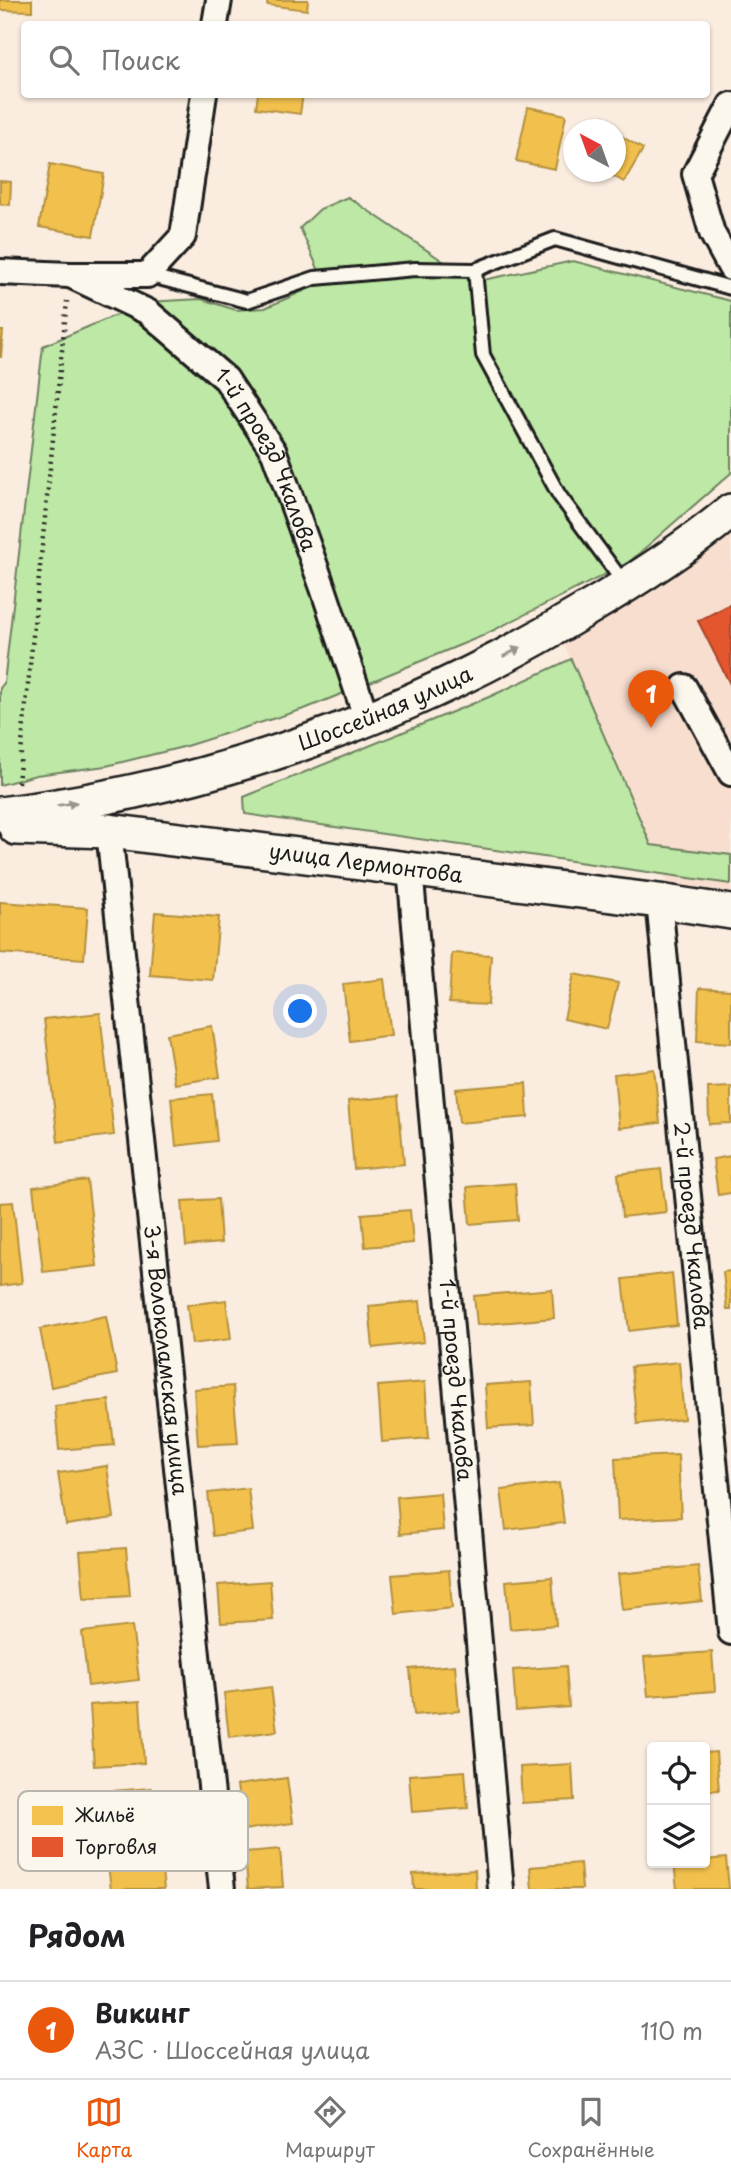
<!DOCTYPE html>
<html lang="ru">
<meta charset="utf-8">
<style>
body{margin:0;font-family:"Playpen Sans",sans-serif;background:#f2f2f2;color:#202124}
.controls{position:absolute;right:21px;bottom:21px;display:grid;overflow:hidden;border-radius:7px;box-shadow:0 2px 5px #0004}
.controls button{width:63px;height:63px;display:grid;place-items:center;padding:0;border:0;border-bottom:2px solid #e0e0e0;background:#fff;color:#202124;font:35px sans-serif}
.compass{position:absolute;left:563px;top:119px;width:63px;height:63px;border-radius:50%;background:#fff;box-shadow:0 2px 5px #0004;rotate:319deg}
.you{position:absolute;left:301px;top:1012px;width:24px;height:24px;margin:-18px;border:5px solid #fff;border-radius:50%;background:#1a73e8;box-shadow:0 0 0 10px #1a73e833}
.badge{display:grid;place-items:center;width:46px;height:46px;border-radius:50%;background:#ea580c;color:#fff;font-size:23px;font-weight:700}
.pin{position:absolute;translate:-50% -58px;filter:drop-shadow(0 2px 4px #0008)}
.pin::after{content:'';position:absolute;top:37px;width:24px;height:21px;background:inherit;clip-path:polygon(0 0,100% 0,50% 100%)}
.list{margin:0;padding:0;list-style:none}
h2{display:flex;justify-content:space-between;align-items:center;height:91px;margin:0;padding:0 28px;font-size:30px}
h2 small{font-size:23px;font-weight:400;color:#757577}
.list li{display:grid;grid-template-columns:46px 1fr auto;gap:21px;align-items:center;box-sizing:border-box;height:98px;padding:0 28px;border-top:2px solid #e0e0e0}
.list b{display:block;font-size:26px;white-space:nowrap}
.list p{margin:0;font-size:23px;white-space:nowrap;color:#757577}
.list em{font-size:23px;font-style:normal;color:#757577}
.icon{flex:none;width:38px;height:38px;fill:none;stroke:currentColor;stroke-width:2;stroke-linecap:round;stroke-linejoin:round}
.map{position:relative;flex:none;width:731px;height:1889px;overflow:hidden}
.search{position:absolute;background:#fff;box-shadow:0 2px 5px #0004;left:21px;right:21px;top:21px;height:77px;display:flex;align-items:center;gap:18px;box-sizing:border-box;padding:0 24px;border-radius:7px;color:#757577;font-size:26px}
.sheet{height:189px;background:#fff}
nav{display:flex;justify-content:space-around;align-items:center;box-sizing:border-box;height:98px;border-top:2px solid #e0e0e0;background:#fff;font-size:19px;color:#757577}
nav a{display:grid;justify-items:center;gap:4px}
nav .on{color:#ea580c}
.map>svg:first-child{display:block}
</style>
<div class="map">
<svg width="731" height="1889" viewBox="0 0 731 1889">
<rect width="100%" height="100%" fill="#faecdf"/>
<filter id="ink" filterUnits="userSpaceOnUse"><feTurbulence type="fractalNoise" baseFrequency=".0143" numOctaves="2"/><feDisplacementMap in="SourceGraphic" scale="14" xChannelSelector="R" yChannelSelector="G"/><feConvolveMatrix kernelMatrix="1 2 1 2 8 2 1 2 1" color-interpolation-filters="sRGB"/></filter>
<g filter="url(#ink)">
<path fill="#f8decf" d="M731 511V912L676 903 557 628Z"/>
<path fill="#bee8a5" stroke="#6d8260" stroke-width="2" d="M348 197 474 282 573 261 731 301V473L628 563 482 636 307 708 183 747 106 766 36 775 0 785V688L4 683 43 346 146 302 201 299 236 310 265 308 324 282 300 228 320 209Z
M571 659 651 845 731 855V884L245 814 244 797 489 697Z"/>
<path fill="#f2c14e" stroke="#b2903f" stroke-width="2" d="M0 0H32V11L0 10Z
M268 0H308L307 10 267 5Z
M258 94H303L300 114 256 108Z
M528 107 566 115 555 169 516 161Z
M616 133 643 149 624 182 606 172H616Z
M50 164 104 174 93 236 39 227Z
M0 181 11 182 10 205 0 204Z
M0 331H3L1 357H0Z
M0 902 88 908 84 959 0 953Z
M155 912 219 917 213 980 150 975Z
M452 953 491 955 488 1005 449 1003Z
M574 974 618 983 607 1029 564 1019Z
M384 979 391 1035 350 1041 343 984Z
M699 988 731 990V1043L697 1041Z
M100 1013 114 1135 58 1142 44 1019Z
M212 1026 220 1077 175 1084 167 1034Z
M654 1069 660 1123 619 1128 614 1074Z
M526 1083 528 1117 459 1123 456 1089Z
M731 1087V1123L709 1124 708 1088Z
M212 1094 217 1141 176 1146 171 1098Z
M398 1096 404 1164 354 1169 348 1101Z
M731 1156V1193L718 1195 713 1159Z
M661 1169 666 1212 622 1217 618 1174Z
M87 1180 97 1266 43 1272 33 1187Z
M515 1183 518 1220 470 1224 467 1187Z
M218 1199 221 1243 186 1246 182 1201Z
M13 1202 22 1283 0 1286V1203Z
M410 1210 413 1243 365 1247 362 1214Z
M731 1271V1310H727L723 1272Z
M672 1273 677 1325 629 1331 623 1279Z
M552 1289 554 1318 477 1325 474 1296Z
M226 1300 231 1339 192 1344 187 1305Z
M420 1301 424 1342 373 1348 369 1306Z
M106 1316 117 1374 51 1387 40 1329Z
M679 1362 684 1419 637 1424 631 1367Z
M425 1382 429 1438 382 1442 378 1386Z
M531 1382 534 1425 488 1428 485 1385Z
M233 1386 238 1443 198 1445 194 1389Z
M109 1400 114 1445 59 1450 55 1406Z
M678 1455 681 1517 618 1520 615 1458Z
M107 1466 114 1518 66 1525 58 1473Z
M559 1483 564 1523 506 1530 501 1490Z
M248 1488 253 1531 213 1536 208 1493Z
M440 1493 443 1530 400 1534 397 1497Z
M126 1548 130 1596 84 1599 80 1551Z
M698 1566 702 1601 622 1610 618 1574Z
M449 1570 452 1608 396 1614 392 1575Z
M552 1577 556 1625 510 1629 506 1581Z
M270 1581 273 1620 221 1623 218 1585Z
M132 1626 139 1680 88 1686 82 1632Z
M712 1652 715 1691 648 1696 644 1657Z
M455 1665 459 1711 414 1715 410 1669Z
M566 1666 569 1707 516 1711 513 1670Z
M271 1687 277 1731 229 1737 224 1693Z
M140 1701 144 1763 94 1766 90 1705Z
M716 1752 719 1790 705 1791V1753Z
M572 1764 574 1800 522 1803 520 1767Z
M465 1771 468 1808 412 1812 409 1775Z
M287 1778 293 1823 243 1830 237 1785Z
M151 1788 155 1828 102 1833 99 1792Z
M159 1843 164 1889H111L106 1848Z
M280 1849 283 1887 248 1889 245 1852Z
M726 1858 729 1889H677L674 1863H705V1860Z
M580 1863 582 1889H532L530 1867Z
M475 1870 476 1889H414L413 1874Z"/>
<path fill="#e4572e" stroke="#a84529" stroke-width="2" d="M731 604V686L698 621Z"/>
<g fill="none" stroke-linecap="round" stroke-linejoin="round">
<g stroke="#1c1c1c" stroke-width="18">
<path id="lane" d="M475 270 483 355 559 495 626 586
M147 275 247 301 315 278 415 269 475 270 555 239 731 288"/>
</g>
<g stroke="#1c1c1c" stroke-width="30">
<g id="street">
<path d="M215 24 219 0"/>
<path d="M731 105 695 174 712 233 731 268"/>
<path d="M0 272 70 275H147L183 236 204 94"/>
<path id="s1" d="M70 275 148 312 226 379 274 452 323 588 367 720"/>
<path d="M684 687 731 773"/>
<path id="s2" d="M109 831 222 1889"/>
<path id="s3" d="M410 869 501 1889"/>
<path id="s4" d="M659 901 731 1632"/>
</g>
</g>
<g stroke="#1c1c1c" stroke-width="38">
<g id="secondary">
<path id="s5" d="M0 814C206 789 404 719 582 612 633 582 685 549 731 511"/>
<path id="s6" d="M16 828 109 831 659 901 731 912"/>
</g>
</g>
<path stroke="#1c1c1c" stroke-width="4.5" stroke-dasharray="2 5" stroke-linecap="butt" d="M18 783 67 301"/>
<use href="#lane" stroke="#fbf7ec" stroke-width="12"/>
<use href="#street" stroke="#fbf7ec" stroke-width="24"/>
<use href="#secondary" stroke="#fbf7ec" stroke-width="33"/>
</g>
<defs><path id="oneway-solid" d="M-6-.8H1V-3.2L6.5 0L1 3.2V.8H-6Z" transform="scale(1.75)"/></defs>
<g fill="#97948e">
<use href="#oneway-solid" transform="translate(512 652) rotate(-27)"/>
<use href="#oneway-solid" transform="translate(67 804) rotate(-9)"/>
</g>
</g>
<g text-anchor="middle" stroke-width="7" stroke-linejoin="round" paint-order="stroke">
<g font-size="21" fill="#1c1c1c" stroke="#fbf7ec">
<text dy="7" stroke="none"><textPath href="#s1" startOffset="280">1-й проезд Чкалова</textPath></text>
<text dy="7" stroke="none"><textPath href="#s5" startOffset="401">Шоссейная улица</textPath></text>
<text dy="7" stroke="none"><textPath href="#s6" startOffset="352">улица Лермонтова</textPath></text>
<text dy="7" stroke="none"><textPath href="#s4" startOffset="326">2-й проезд Чкалова</textPath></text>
<text dy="7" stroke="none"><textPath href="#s2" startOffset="532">3-я Волоколамская улица</textPath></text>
<text dy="7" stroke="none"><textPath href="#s3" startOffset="513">1-й проезд Чкалова</textPath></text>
</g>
</g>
<rect x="18" y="1791" width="230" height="80" rx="10" fill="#fbf7ec" stroke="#b8b5ae" stroke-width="2"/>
<rect x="32" y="1806" width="31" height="19" fill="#f2c14e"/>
<rect x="32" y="1837" width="31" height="20" fill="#e4572e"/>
<g font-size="19" fill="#1c1c1c">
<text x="75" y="1822">Жильё</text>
<text x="75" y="1854">Торговля</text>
</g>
</svg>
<div class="controls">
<button><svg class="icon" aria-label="locate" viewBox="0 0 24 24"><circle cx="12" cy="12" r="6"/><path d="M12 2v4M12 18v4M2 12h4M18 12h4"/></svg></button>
<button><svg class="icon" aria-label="layers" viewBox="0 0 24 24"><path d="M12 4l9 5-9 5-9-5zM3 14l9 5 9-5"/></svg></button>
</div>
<svg class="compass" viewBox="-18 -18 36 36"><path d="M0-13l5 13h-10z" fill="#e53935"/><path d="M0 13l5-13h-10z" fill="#757577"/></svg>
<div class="you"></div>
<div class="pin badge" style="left:651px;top:728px">1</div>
<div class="search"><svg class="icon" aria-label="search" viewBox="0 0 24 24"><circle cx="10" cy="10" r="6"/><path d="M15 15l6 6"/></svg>Поиск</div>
</div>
<section class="sheet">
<h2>Рядом<small></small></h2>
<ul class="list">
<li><span class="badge">1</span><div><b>Викинг</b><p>АЗС · Шоссейная улица</p></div><em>110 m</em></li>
</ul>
</section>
<nav>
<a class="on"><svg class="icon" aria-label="map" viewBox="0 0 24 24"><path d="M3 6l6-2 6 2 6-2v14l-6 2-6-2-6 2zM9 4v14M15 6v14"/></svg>Карта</a>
<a><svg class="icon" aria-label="directions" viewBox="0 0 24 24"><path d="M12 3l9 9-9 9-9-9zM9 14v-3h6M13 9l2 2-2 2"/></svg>Маршрут</a>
<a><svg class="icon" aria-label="saved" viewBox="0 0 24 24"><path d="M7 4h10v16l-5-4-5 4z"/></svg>Сохранённые</a>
</nav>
